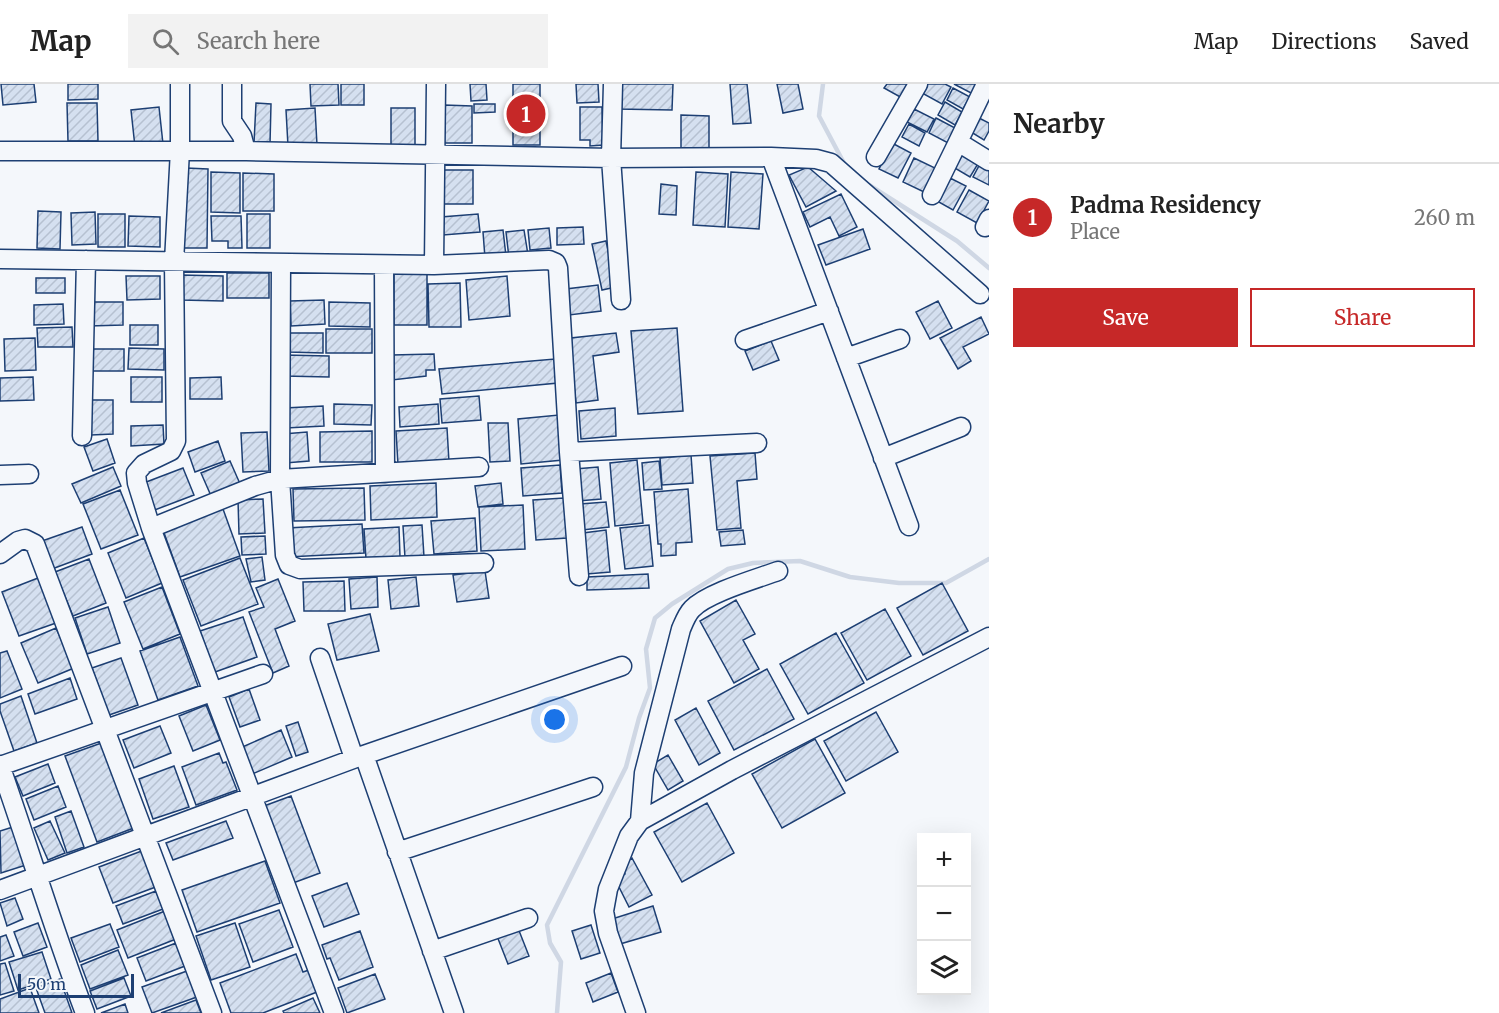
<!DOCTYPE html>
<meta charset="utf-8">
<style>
body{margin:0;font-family:Merriweather,serif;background:#f2f2f2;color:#222}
.controls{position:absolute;right:18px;bottom:18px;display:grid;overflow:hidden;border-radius:0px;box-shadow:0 6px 24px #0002}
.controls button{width:54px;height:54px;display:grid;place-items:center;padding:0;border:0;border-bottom:2px solid #e0e0e0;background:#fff;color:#222;font:30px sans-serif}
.scale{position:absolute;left:18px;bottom:15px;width:116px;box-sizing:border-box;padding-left:6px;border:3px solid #1d3f73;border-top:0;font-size:16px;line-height:21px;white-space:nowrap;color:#1d3f73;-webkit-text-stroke:4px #f4f7fb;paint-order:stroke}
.you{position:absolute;left:555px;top:636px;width:21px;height:21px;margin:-15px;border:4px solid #fff;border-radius:50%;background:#1a73e8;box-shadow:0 0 0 9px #1a73e833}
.badge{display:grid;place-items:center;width:39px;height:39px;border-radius:50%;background:#c62828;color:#fff;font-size:20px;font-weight:700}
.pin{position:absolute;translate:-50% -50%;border:3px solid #fff;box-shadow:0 2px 6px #0006}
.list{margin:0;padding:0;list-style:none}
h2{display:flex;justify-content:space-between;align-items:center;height:78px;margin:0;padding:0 24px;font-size:26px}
h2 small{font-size:20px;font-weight:400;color:#767676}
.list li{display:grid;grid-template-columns:39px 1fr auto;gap:18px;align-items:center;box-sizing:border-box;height:108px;padding:0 24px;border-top:2px solid #e0e0e0}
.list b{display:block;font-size:22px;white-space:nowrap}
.list p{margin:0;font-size:20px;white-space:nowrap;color:#767676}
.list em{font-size:20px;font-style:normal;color:#767676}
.actions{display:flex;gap:12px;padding:18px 24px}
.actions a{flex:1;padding:14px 0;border:2px solid #c62828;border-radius:0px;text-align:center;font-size:21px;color:#c62828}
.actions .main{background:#c62828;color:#fff}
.icon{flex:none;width:33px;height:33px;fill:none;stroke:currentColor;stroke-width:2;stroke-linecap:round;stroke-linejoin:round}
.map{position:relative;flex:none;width:989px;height:929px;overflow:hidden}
header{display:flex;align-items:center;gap:36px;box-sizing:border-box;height:84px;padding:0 30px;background:#fff;border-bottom:2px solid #e0e0e0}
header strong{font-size:28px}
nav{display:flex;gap:33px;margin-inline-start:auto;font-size:21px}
.search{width:420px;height:54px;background:#f2f2f2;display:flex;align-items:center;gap:15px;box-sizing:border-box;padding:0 21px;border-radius:0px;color:#767676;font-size:22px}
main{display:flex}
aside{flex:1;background:#fff}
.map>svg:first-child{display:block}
</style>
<header>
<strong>Map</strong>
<div class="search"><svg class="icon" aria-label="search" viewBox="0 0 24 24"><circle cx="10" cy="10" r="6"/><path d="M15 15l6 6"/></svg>Search here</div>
<nav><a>Map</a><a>Directions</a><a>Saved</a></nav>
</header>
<main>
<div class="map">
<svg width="989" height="929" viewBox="0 0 989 929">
<defs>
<pattern id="building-hatch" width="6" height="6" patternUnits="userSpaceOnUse" patternTransform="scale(1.5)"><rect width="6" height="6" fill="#d5e0f0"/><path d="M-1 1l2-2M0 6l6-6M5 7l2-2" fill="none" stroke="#b6c1d1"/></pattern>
</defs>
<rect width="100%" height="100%" fill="#f4f7fb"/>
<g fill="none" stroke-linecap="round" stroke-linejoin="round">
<path stroke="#cfd7e4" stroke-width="4.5" d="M823 0 819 32 846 83
M869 101 957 157 989 184
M557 929 561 878 550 859 547 841 626 683 639 634 650 604 646 565 655 534 672 520 728 485 753 479 800 477 850 493 899 499H946L989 475"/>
</g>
<path fill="url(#building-hatch)" stroke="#1d3f73" stroke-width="1.5" d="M1 0H34L36 18 3 21Z
M68 0H98V15L68 16Z
M310 0H338L339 21 311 22Z
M341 0H364V21H341Z
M470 0H486L487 16 471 17Z
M513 0H540V61H513Z
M576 0H598L599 18 577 19Z
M617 0H673L672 26 617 25Z
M730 0H747L751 39 733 40Z
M777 0H798L803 25 783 29Z
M887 0H907L909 1 902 14 884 4Z
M927 0H945L951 3 942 20 922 9Z
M954 0H978L973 10Z
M953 4 970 13 963 25 947 16Z
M945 18 962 28 955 41 938 31Z
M67 19H97L98 57H68Z
M256 19 271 20 270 60 254 59Z
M474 20H495V28L474 29Z
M444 21 472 22V59H444Z
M159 23 163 60 135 63 131 26Z
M580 23H602L603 61 590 62V56H580Z
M315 24 317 61 288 62 286 26Z
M391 24H415V61H391Z
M914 25 934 35 927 48 907 38Z
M681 31 709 32V68L681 67Z
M936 34 957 45 950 60 929 49Z
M979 34 989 39V47L984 56 971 48Z
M909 40 925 49 919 62 902 53Z
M892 59 911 69 898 94 879 85Z
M961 68 979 78 970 93 953 83Z
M914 74 935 84 924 108 903 98Z
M981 78 989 82V101L973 93Z
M808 83 836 107 806 123 789 91Z
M186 84 208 85 207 164H184Z
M442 86H473V120H442Z
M211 88 240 89V129L211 128Z
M696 88 728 90 725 143 693 141Z
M731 88 763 90 759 145 728 143Z
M243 89 274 90V127H243Z
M950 94 966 102 953 126 937 117Z
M661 100 677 102 676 131 659 130Z
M969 106 989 117 977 139 957 128Z
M841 110 857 143 839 152 830 133 810 143 803 128Z
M38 127 61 128 60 165 37 164Z
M95 128 96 160 72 161 71 129Z
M98 130H125V163H98Z
M247 130H270V164H247Z
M478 130 480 148 443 151 441 133Z
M129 132 160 133V163L128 162Z
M211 132H241L242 164H228V157H212Z
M583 143 584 160 557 161V144Z
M549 144 551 164 530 166 528 146Z
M863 145 870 165 826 181 818 161Z
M503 146 506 172 485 174 483 148Z
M524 146 528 171 509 174 506 148Z
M606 157 616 203 602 206 592 160Z
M227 189H269V214H227Z
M394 190H427V241H394Z
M181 191 223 192V217L181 216Z
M126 192H160V215L127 216Z
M507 192 510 232 469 236 466 196Z
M36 194H65V209H36Z
M460 199 461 243H429L428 200Z
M598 201 601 227 569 231 566 205Z
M324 216 325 240 291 242 290 217Z
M938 217 952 244 930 255 916 228Z
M89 218H123V241L89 242Z
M329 218 370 219V243L329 242Z
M63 220 64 240 34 241V221Z
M981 233 989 250 963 263 971 277 958 285 940 254Z
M130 241H158V261H130Z
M72 243 73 263H38L37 244Z
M677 244 683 327 638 330 631 247Z
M326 245H372V269H326Z
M288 249H323V269L288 268Z
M616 249 619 268 593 272 598 316 576 319 570 267H572L571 254Z
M35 254 36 286 5 287 4 255Z
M771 257 779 276 753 286 745 267Z
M129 264 164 265V286L128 285Z
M93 265H124V287H93Z
M434 270 435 286H426V292L392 296V271Z
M284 271 329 272V293L284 292Z
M555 275 558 299 442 310 439 285Z
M33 293 34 316 0 317V294Z
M131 293H162V318H131Z
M221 293 222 315H190V294Z
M479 312 481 336 442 339 440 315Z
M90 316H113V350L91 351Z
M334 320 372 321 371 341 334 340Z
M438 320 439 340 400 343 399 323Z
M323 322 324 342 286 344 285 324Z
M615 324 616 352 581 355 579 327Z
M559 331 563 376 521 380 518 335Z
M488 339H508L510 377 490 378Z
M163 341 164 360 131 362V342Z
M447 344 449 378 398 381 396 347Z
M372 347V378H320V348Z
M267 348 269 387 243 388 241 349Z
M307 348 309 377 285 379 283 350Z
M107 355 115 379 93 387 84 363Z
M218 357 225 377 195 388 188 368Z
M755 369 757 395 737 397 741 444 717 446 710 372Z
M691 371 693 399 662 401 660 374Z
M637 376 643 439 615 442 610 379Z
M230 377 241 402 212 414 201 389Z
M659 377 662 405 644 406 642 379Z
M560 381 562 409 523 412 521 384Z
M113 383 121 402 81 419 72 400Z
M598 383 601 415 578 417 575 385Z
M183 384 194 411 152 427 141 400Z
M436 399 437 433 371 436 370 402Z
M501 399 503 420 478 423 475 402Z
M364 404 365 436 294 437 293 405Z
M688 405 692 458 676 459V471L661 472V460H658L654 408Z
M120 406 138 451 101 465 83 420Z
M564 414 567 454 536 456 533 416Z
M263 415 265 449 239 450 238 416Z
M606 418 609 443 582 446 580 420Z
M523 421 525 465 481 467 479 423Z
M223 425 240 472 180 493 163 446Z
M475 434 477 467 434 470 431 437Z
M362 440 364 469 288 473 287 444Z
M422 441 424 473 405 474 403 442Z
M649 441 653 482 625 485 620 444Z
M82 443 92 470 52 485 42 457Z
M399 443 400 473 366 475 364 445Z
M606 446 610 488 587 490 583 449Z
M743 446 745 460 721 462 719 448Z
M265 452 266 470 242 471 241 453Z
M144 454 162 499 126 514 108 469Z
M262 473 265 496 251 498 246 475Z
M240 474 258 520 201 542 183 496Z
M89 475 106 519 73 532 55 488Z
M485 487 489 514 457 518 453 491Z
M648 490 649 504 587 506V493Z
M377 493 378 523 351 525 349 495Z
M416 493 419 522 391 525 388 496Z
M38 494 56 539 19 552 2 508Z
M278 495 295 537 275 545 289 582 273 589 249 528 264 523 256 504Z
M344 497 345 527H304L303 498Z
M942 499 968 547 923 571 897 524Z
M162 503 180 550 143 565 124 518Z
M736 516 755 550 743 556 759 585 734 599 700 537Z
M108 523 120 559 87 570 75 534Z
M885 525 911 572 867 596 841 549Z
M370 530 379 567 337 576 328 540Z
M243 533 257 573 215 588 200 547Z
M56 544 74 584 38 599 21 559Z
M836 549 864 599 808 630 780 580Z
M180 553 198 602 158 616 140 567Z
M7 567 22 605 0 614V569Z
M121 574 138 621 109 631 92 584Z
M767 585 794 635 734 666 708 617Z
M70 594 77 615 35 630 28 610Z
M249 605 260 636 240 643 229 613Z
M21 612 37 659 14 667 0 627V620Z
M206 621 220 656 193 667 179 632Z
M696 624 720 669 699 681 675 636Z
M876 628 898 668 846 697 824 657Z
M298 638 308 668 296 672 286 642Z
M160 642 171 669 134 684 123 656Z
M281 646 292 673 250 691 238 665Z
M815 655 845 709 782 744 752 690Z
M107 657 139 742 97 758 65 672Z
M219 669 223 679 226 678 237 706 196 721 182 683Z
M668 671 683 697 668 706 653 680Z
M48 680 55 699 23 712 15 693Z
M174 682 189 723 153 735 139 695Z
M58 702 66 723 34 736 26 715Z
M291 712 320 789 293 799 264 722Z
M707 719 734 769 682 798 654 748Z
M71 727 84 763 67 769 55 733Z
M50 737 65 769 48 776 34 744Z
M226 737 233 754 173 776 166 759Z
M13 743 26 781 1 789 0 747Z
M147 765 161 801 113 819 99 783Z
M632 774 652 811 629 823 615 795 625 790 620 780Z
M265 777 280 819 197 848 182 806Z
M347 799 359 830 324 843 312 812Z
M156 807 163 825 123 840 116 822Z
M15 814 23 835 7 842 0 819Z
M653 822 661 848 620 860 612 835Z
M279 826 293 863 253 878 239 840Z
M165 827 176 855 128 874 117 846Z
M38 839 47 863 23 872 14 848Z
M235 839 250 883 211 896 196 852Z
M516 839 529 872 508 880 495 847Z
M110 840 119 863 80 878 71 854Z
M591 841 600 869 581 875 572 847Z
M360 847 373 883 339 896 330 874 327 875 322 861Z
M6 851 14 872 0 877V853Z
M176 859 185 882 146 897 137 874Z
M118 866 128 891 90 905 81 881Z
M42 868 51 895 18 906 9 878Z
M296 870 303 888 309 886 317 908 263 929H231L220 899Z
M5 879 14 907 0 911V880Z
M187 887 197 913 152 929 142 903Z
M611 889 618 908 593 918 586 899Z
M375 890 385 915 347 929 338 904Z
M124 894 131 912 97 925 90 907Z
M60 895 72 929H45L36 904Z
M30 904 39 929H0V915Z
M313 914 320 929H284L283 927Z
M196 916 201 929H161Z
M125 920 128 929H101Z"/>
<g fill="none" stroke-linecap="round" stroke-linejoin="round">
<g stroke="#1d3f73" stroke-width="21">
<path id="minor" d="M180 0V66L174 178 176 357 171 367 144 380 136 389 137 399 151 444 334 929
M232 0V37L242 52 246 67
M613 0 611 74 621 216
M986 0 958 58 989 77
M0 67H246L611 74 771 73 816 75 831 79 980 210
M771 73 909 442
M876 73 918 0
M932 111 958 58
M985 143 989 135
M0 175 434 181 549 176 556 179 558 184 569 368 579 492
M281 179 280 395 285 471 289 481 300 485 484 479
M384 181 385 389
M434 181 436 0
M745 256 829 227
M846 274 900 255
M82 352 86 176
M569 368 757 359
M883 374 961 343
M0 391 29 390
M151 444 255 402 280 395 479 383
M0 470 18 457 25 455 35 460 212 929
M320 574 354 674
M364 671 622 582
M0 681C29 764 54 847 85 929
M0 682 263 590
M640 737 644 689 681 545C684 538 687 530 692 525 707 509 756 495 778 487
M397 768 593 703
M0 806 364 671 454 929
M432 867 528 834
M636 929 608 849 604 827 608 805 629 752 640 737 732 686 989 553"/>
</g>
<use href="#minor" stroke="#f4f7fb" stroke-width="18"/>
</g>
</svg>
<div class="controls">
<button>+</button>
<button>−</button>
<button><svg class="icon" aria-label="layers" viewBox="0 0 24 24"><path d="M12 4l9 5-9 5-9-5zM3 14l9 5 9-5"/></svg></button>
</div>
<div class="scale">50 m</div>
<div class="you"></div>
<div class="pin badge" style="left:526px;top:30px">1</div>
</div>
<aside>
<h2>Nearby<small></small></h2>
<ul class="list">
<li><span class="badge">1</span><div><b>Padma Residency</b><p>Place</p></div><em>260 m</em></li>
</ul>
<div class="actions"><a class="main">Save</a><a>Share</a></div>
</aside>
</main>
